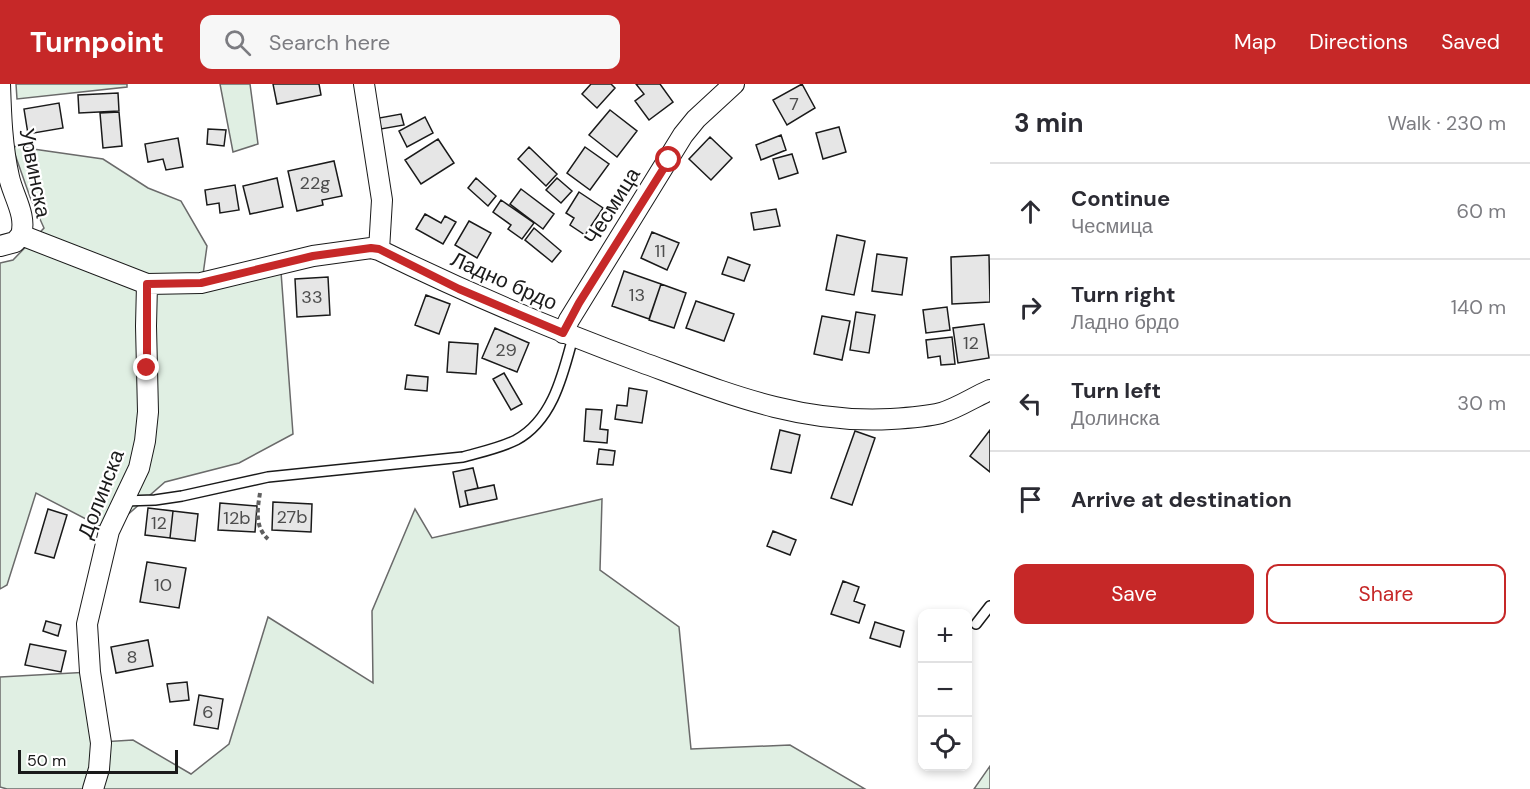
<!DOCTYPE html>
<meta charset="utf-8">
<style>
body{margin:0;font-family:"DM Sans",sans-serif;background:#f7f7f7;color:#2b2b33}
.controls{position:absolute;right:18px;bottom:18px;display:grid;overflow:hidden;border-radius:12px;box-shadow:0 3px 9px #0003}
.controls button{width:54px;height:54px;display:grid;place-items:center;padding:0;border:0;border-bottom:2px solid #e1e1e2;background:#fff;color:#2b2b33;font:30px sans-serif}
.scale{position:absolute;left:18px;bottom:15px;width:160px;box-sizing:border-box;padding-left:6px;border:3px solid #1a1a1a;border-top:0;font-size:16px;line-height:21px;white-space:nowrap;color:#1a1a1a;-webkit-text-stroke:4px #fff;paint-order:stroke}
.stop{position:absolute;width:18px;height:18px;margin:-14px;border:4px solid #c62828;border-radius:50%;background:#fff}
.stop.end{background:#c62828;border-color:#fff;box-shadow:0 2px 6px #0008}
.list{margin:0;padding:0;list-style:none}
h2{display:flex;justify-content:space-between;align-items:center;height:78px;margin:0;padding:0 24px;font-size:26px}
h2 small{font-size:20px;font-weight:400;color:#7c7c81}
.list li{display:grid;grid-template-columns:39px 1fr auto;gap:18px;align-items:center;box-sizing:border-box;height:96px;padding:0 24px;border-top:2px solid #e1e1e2}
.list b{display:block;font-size:22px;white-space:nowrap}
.list p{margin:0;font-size:20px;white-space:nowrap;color:#7c7c81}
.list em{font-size:20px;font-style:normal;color:#7c7c81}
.actions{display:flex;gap:12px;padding:18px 24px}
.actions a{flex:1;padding:14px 0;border:2px solid #c62828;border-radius:12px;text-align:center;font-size:21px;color:#c62828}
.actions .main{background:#c62828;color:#fff}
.icon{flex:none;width:33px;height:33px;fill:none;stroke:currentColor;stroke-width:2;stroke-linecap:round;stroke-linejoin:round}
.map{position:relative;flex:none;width:990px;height:705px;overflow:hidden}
header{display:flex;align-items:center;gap:36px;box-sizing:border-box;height:84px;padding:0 30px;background:#c62828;color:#fff}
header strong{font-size:28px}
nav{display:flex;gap:33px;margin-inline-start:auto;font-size:21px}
.search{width:420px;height:54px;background:#f7f7f7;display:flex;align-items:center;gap:15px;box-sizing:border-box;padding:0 21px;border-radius:12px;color:#7c7c81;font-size:22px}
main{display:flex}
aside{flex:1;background:#fff}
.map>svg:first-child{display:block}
</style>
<header>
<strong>Turnpoint</strong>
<div class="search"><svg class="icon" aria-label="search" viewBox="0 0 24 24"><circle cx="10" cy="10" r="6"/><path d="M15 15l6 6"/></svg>Search here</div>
<nav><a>Map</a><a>Directions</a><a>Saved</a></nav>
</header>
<main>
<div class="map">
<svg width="990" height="705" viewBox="0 0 990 705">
<rect width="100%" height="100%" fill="#fff"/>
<path fill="#e0efe3" stroke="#6a6a6a" stroke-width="1.5" d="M16 0H127V3L17 15Z
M220 0H250L258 60 233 68Z
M12 62 103 75 148 104 181 117 207 162 201 205 281 188 293 350 239 379 165 398 109 447 36 409 7 501 0 505V179L13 176 44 144 30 113Z
M602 415 600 486 679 543 691 665 790 661 865 705H7L0 703V593L90 588 101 658 133 656 191 690 229 660 268 533 373 599 372 527 415 425 432 454Z
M990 682V705H974Z"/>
<path fill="#e6e6e6" stroke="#1a1a1a" stroke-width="1.5" d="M273 0H319L321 11 277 20Z
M591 0H611L615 4 597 24 582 10Z
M636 0H660L673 18 649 36 635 17 644 10Z
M802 0 815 24 787 41 773 16Z
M118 9 119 27 79 29 78 11Z
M59 19 63 44 28 50 24 25Z
M610 26 637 47 617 73 589 51Z
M119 28 122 62 103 64 100 29Z
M401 30 404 41 381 45 379 34Z
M425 33 433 49 407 63 399 47Z
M839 43 846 68 823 75 816 49Z
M208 45 226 46 224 62 207 60Z
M781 51 786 66 761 76 756 61Z
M710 53 732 74 711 96 689 75Z
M178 54 183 83 166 86 163 75 148 78 145 60Z
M438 55 454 79 421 100 405 76Z
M529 63 557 90 546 102 518 75Z
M585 63 609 80 590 106 567 89Z
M792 70 798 89 779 95 773 75Z
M334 77 342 112 322 116 323 121 297 127 288 87Z
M277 94 283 123 250 130 243 102Z
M476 94 496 112 488 122 468 104Z
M557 94 572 107 561 119 546 106Z
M235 101 239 126 220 129 219 119 207 121 205 106Z
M521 105 554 130 543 145 510 120Z
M579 108 603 124 585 151 570 141 574 134 566 129Z
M501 116 534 139 522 155 508 145 511 141 493 128Z
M776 125 780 142 754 146 751 129Z
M425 130 441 139 445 132 456 138 443 160 416 145Z
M469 137 491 149 477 174 455 161Z
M534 144 561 167 552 178 525 156Z
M652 148 679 159 667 186 641 174Z
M837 151 865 157 854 211 826 206Z
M877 170 907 174 902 211 872 207Z
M989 171 990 218 952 220 951 173Z
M728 173 750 181 744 197 722 190Z
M624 187 661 200 649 235 612 222Z
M328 193 330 231 297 233 295 195Z
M661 200 686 209 674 244 649 236Z
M426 211 450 220 439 250 415 241Z
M696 217 734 230 724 257 686 244Z
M947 223 950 246 926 249 923 226Z
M856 228 875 231 869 269 850 266Z
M822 232 850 237 842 276 814 270Z
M984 240 989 274 958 279 953 244Z
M495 244 529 259 517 288 482 274Z
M952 253 955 280 941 281 940 272 928 274 926 256Z
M449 258 478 260 476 290 447 288Z
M504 289 522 320 511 326 493 295Z
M407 291 428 293 427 307 405 305Z
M629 304 647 307 642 339 615 335 617 321 627 322Z
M586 325 602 326 600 345 608 346 607 359 584 357Z
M780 346 800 351 791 389 771 385Z
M990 346V388L970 372Z
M855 347 875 354 852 421 831 414Z
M599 365 615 367 613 381 597 380Z
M473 384 478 404 465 407 468 421 460 423 453 388Z
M494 401 497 415 468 421 465 407Z
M273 418 312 420 311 448 272 446Z
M220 419 257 422 255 448 218 446Z
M148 424 173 427 170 454 145 451Z
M48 425 67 431 54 474 35 469Z
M173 427 198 430 195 457 170 454Z
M773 447 796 456 790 471 767 462Z
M147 478 186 484 179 524 140 518Z
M843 497 859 503 854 517 865 521 859 539 831 530Z
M46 537 61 541 58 552 43 547Z
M875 538 904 547 900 563 870 554Z
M148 556 153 582 116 589 111 563Z
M30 560 66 567 61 588 25 581Z
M187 598 189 616 170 618 167 600Z
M199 611 223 615 218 645 194 641Z"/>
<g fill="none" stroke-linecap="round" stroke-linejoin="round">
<g stroke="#1a1a1a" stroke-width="12">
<path id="lane" d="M124 417 155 416 182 412 268 393 463 373C481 368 500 364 516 356 553 336 563 290 573 253
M976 540 990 522"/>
</g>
<g stroke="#1a1a1a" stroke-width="22">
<path id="street" d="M0 0C1 31 2 62 9 93 13 112 27 131 21 151
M364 0 382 116 379 166
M0 162 15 158 21 151 147 200 201 199 313 172 371 164 379 166C465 208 551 245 641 278 726 309 799 340 891 335 908 334 925 333 941 329 958 324 974 313 990 306
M563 249 569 236 683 51 696 35 734 0
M93 705 99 685 101 659 90 588 87 540 109 447 139 384 145 357 148 328 146 242 147 200"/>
</g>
<path stroke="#5f5f5f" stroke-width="4" stroke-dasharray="4.5 3" stroke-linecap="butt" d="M260 409C257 427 255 443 268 455"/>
<use href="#lane" stroke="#fff" stroke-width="9"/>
<use href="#street" stroke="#fff" stroke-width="20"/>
</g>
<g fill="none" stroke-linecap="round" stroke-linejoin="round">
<path stroke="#c62828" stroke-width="8" d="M147 284V200L201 199 313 172 371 164 379 165 459 205 563 249 579 219 669 76"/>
</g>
<g text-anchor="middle" stroke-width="4.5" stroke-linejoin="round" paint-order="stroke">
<g font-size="18" fill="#4d4d4d">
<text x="794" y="26">7</text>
<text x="315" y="105">22g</text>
<text x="660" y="173">11</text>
<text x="637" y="217">13</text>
<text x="312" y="219">33</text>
<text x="971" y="265">12</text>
<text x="506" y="272">29</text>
<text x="292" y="439">27b</text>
<text x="237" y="440">12b</text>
<text x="159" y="445">12</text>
<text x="163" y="507">10</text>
<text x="132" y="579">8</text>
<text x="208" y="634">6</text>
</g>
<g font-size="21" fill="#1a1a1a" stroke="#fff">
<text transform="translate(35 89) rotate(79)" y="7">Урвинска</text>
<text transform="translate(612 122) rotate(-58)" y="7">Чесмица</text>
<text transform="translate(504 197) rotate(24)" y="7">Ладно брдо</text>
<text transform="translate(101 410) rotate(-69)" y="7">Долинска</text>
</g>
</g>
</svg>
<div class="controls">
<button>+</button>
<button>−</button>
<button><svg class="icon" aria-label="locate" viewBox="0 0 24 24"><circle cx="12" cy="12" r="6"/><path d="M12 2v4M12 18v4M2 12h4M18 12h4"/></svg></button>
</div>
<div class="scale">50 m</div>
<div class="stop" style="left:669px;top:76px"></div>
<div class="stop end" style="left:147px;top:284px"></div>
</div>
<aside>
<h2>3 min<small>Walk · 230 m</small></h2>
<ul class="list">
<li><svg class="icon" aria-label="ahead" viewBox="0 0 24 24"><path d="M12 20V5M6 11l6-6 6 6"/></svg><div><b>Continue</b><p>Чесмица</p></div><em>60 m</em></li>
<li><svg class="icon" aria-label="right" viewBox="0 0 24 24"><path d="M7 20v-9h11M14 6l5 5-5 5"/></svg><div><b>Turn right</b><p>Ладно брдо</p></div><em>140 m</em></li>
<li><svg class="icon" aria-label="left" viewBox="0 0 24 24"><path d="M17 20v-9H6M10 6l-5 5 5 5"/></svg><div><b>Turn left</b><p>Долинска</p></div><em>30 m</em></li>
<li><svg class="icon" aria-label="arrive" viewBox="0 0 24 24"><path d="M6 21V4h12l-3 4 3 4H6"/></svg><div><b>Arrive at destination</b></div></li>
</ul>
<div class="actions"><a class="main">Save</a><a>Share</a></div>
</aside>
</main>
